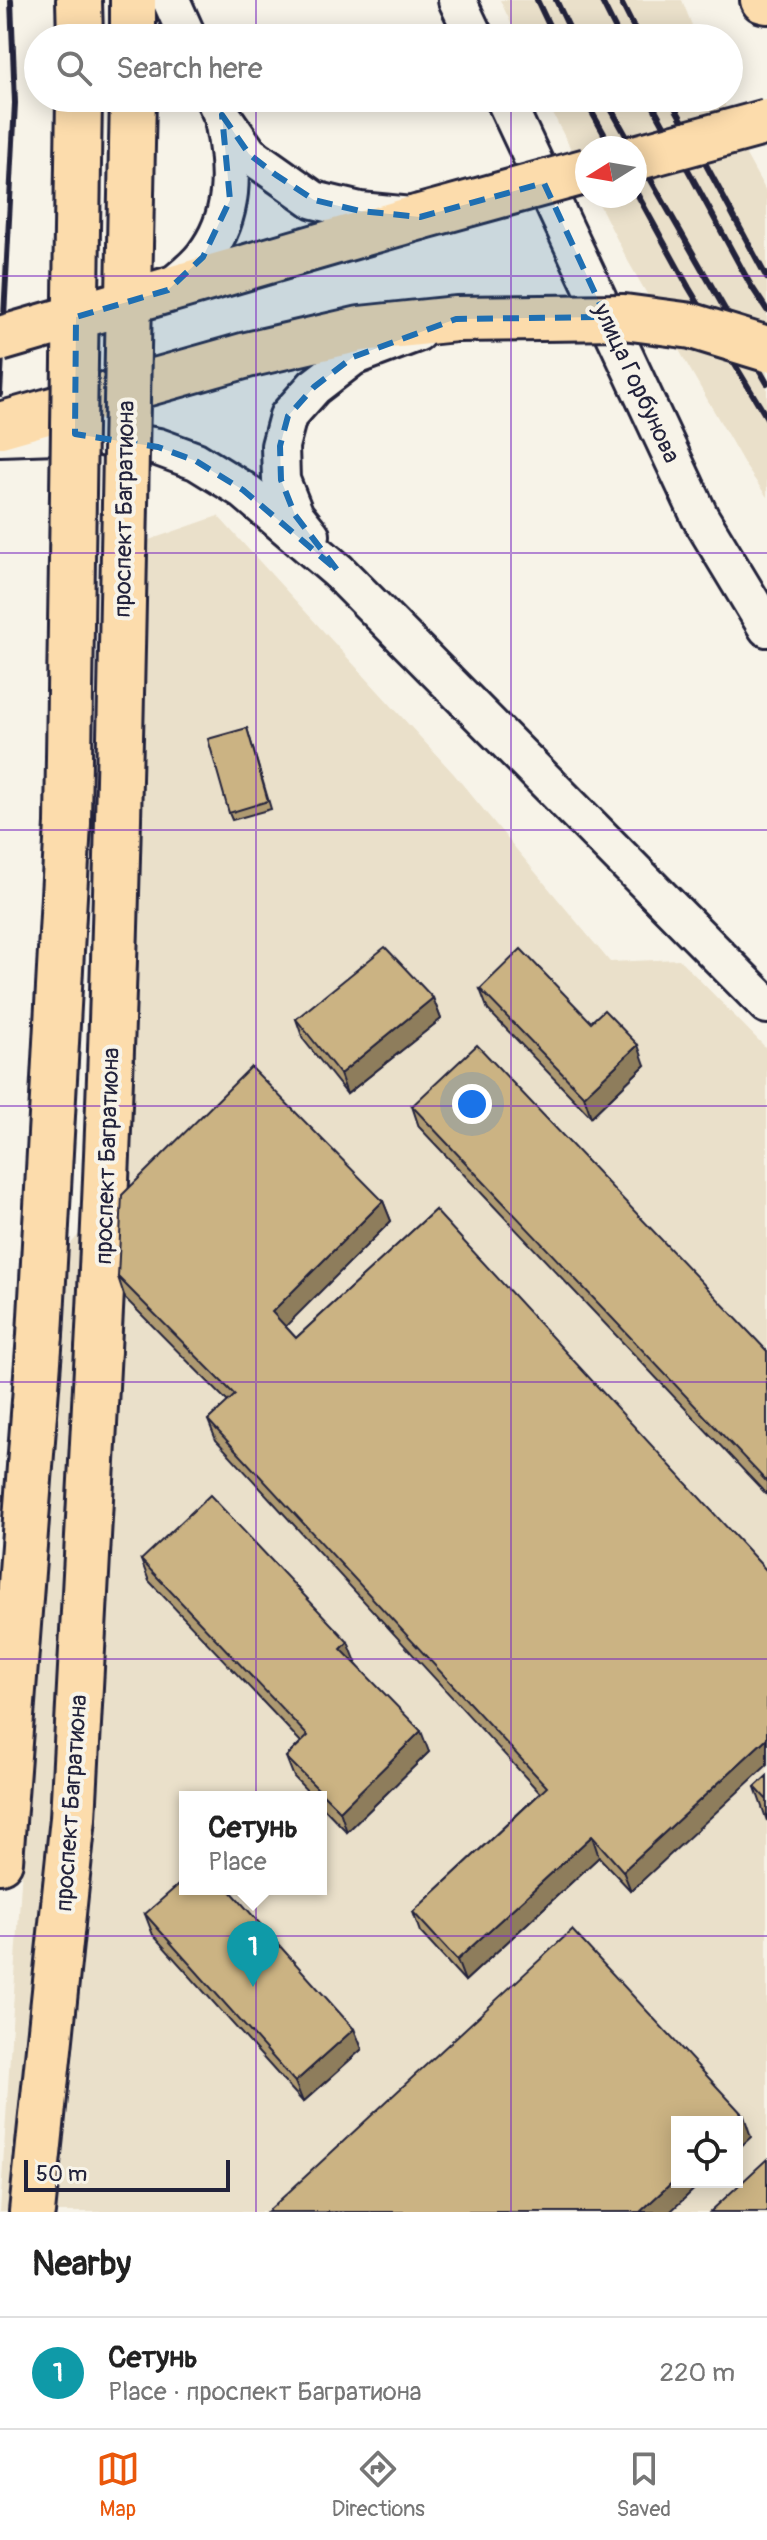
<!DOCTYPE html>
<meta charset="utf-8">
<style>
body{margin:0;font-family:Pangolin,sans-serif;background:#f6f6f6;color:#222}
.controls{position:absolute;right:24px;bottom:24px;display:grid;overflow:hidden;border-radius:0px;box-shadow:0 4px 20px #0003}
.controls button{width:72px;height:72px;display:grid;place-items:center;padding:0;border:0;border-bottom:2px solid #e0e0e0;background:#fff;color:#222;font:40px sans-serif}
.compass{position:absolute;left:575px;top:136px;width:72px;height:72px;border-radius:50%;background:#fff;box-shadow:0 4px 20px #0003;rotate:259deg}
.scale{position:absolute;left:24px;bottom:20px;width:206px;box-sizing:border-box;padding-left:8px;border:4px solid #22223b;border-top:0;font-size:22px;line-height:28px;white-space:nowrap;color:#22223b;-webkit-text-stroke:6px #f7f3e8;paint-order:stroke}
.you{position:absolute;left:472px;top:1104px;width:28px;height:28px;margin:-20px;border:6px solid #fff;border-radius:50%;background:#1a73e8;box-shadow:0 0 0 12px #1a73e833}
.badge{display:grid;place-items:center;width:52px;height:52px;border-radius:50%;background:#ea580c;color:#fff;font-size:26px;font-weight:700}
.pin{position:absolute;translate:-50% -66px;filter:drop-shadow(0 2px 4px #0008)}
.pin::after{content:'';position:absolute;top:42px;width:28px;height:24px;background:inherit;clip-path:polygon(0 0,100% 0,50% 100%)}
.popup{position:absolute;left:179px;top:1791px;width:148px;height:104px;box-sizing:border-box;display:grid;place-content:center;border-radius:0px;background:#fff;filter:drop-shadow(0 2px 6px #0005);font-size:26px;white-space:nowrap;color:#767676}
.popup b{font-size:30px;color:#222}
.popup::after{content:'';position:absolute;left:50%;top:100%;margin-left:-16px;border:16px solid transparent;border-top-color:#fff}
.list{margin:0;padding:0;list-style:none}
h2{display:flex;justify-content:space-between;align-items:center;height:104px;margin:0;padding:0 32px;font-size:34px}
h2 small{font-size:26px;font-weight:400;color:#767676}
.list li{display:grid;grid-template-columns:52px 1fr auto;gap:24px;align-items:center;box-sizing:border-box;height:112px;padding:0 32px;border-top:2px solid #e0e0e0}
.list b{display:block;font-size:30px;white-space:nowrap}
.list p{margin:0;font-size:26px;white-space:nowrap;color:#767676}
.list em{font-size:26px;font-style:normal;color:#767676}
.icon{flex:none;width:44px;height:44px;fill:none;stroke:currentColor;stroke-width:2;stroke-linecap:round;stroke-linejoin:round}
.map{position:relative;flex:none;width:767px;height:2212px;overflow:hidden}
.search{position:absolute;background:#fff;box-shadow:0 4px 20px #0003;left:24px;right:24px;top:24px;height:88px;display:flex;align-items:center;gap:20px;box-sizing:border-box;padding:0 28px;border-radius:44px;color:#767676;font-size:30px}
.sheet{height:216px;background:#fff}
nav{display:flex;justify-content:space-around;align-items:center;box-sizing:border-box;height:112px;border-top:2px solid #e0e0e0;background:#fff;font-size:22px;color:#767676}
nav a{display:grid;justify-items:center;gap:4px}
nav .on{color:#ea580c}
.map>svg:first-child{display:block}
</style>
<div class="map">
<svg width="767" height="2212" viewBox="0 0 767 2212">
<rect width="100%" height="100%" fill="#f7f3e8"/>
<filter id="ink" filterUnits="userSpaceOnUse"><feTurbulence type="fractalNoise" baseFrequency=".0125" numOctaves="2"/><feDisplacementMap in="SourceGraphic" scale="16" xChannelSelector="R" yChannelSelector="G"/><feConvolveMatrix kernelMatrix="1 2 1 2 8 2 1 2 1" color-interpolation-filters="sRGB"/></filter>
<g filter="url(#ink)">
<path fill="#eae0ca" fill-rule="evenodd" d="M500 0H682L697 38H518Z
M545 98H722L745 153 767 193V497L746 467 628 261 595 196H635V148H587V181Z
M218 516 453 773 610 962 679 959 767 1049V2212H0L61 1255 128 1178 149 540ZM185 1797H321V1889H185ZM677 2122H737V2182H677Z"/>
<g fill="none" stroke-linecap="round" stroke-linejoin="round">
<g stroke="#22223b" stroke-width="42">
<path id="minor" d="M171 0 188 38
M457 0 475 38
M214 98 222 115 249 154 314 200 360 211 411 216
M504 98 700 517 767 628
M168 290C180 279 195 268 204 256 235 216 233 171 224 125
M0 437 84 434 158 447 196 461 243 490 338 571 767 1005
M311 535 295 515 281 480 280 446 288 416 314 387 353 357 417 333"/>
</g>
<g stroke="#22223b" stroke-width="50">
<path id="major" d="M79 0 80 38
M133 0V38
M763 0 767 1
M168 290 420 217
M0 425 247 355 360 329 456 319
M0 1861 40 1335
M32 2212 73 1818 98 1349"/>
</g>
<use href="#minor" stroke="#f7f3e8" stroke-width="36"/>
<use href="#major" stroke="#fcdcac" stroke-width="44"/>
<path stroke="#22223b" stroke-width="6" d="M537 0 555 38
M556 0 574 38
M601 0 620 38
M620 0 639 38
M584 98 612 148
M605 98 633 148
M649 98 750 284 767 310
M670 98 767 278
M635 152 767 383
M635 190 689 288 767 418
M0 394 15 103 11 0"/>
<g stroke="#22223b" stroke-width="50" stroke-linecap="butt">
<path id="major-bridge" d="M635 158 767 122
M420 217 587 171
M456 319 624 317 692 326 767 349
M0 339 168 290
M40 1335 68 823 79 98
M98 1349C120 933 124 515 133 98"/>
</g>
<use href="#major-bridge" stroke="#fcdcac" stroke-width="44"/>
</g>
<path fill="#af9a71" stroke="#22223b" stroke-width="2" d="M247 728 271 809 232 820 229 813Z
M480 989 591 1022 645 1065 591 1117 488 1010Z
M433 998 441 1019 347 1094 303 1039 296 1019Z
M412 1106 767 1351V1495L419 1127Z
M383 1201 391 1221 285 1326 296 1338 435 1210 631 1891 599 1857 465 1981 420 1932 413 1912 540 1793 216 1440 208 1420 228 1402 125 1298 118 1277Z
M141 1560 356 1662 355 1663 429 1752 347 1832 321 1805V1797H313L294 1777 286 1757 301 1742 149 1581Z
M767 1776V1821L755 1787Z
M145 1914 354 2029 362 2049 303 2102 153 1935Z"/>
<path fill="#8e7d5c" stroke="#22223b" stroke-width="2" d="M433 998 441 1019 347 1094 340 1074Z
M638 1045 645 1065 591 1117 584 1096Z
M383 1201 391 1221 279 1333 272 1312Z
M348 1642 356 1662 348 1670 341 1649Z
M421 1731 429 1752 347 1832 340 1811Z
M767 1738V1765L631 1891 623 1871Z
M592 1836 599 1857 465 1981 457 1960Z
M354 2029 362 2049 303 2102 295 2082Z
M744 2116 751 2137 737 2150V2122Z
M677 2178V2182H702L670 2212H640Z"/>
<path fill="#cbb383" stroke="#22223b" stroke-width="2" d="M247 728 268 801 229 813 208 739Z
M385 947 433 998 340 1074 296 1019Z
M521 949 591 1022 604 1010 638 1045 584 1096 480 989Z
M477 1045 767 1351V1482L412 1106Z
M251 1067 383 1201 272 1312 296 1338 435 1210 767 1571V1738L623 1871 592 1836 457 1960 413 1912 547 1787 208 1420 235 1395 118 1277 122 1195Z
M210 1495 348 1642 341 1649 421 1731 340 1811 286 1757 308 1736 141 1560Z
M767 1776V1800L755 1787Z
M185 1879V1889H229L354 2029 295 2082 145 1914Z
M572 1930 744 2116 737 2122H677V2178L640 2212H267Z
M767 2159V2212H710Z"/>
</g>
<path fill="#1f6fb2" fill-opacity="0.2" stroke="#1f6fb2" stroke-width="6" stroke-dasharray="16 10" stroke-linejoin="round" d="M222 115 249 154 276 175 314 200 360 211 420 217 544 183 606 317 456 319 353 357 314 387 288 416 280 446 281 480 295 515 338 571 243 490 196 461 158 447 75 434 76 317 168 290 203 257 230 200Z"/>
<path fill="none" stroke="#7b2cbf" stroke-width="2" stroke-opacity="0.55" d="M256 0V38M511 0V38M256 98V2212M511 98V2212M0 276H767M0 553H767M0 830H767M0 1106H767M0 1382H767M0 1659H767M0 1936H767"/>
<g text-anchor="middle" stroke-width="8" stroke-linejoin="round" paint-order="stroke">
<g font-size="24" fill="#22223b" stroke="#f7f3e8">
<text transform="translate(637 383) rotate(65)" y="8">улица Горбунова</text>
<text transform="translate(124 509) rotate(-89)" y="8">проспект Багратиона</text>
<text transform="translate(107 1156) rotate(-88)" y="8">проспект Багратиона</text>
<text transform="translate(71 1803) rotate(-86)" y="8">проспект Багратиона</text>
</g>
</g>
</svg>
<div class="controls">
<button><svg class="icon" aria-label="locate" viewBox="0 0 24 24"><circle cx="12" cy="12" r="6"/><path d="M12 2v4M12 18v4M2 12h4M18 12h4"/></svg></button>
</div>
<svg class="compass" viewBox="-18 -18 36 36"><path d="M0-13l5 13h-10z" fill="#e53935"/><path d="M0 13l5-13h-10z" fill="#767676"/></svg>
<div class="scale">50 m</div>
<div class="you"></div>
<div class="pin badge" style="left:253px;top:1987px;background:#0f9aa8">1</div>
<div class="popup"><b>Сетунь</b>Place</div>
<div class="search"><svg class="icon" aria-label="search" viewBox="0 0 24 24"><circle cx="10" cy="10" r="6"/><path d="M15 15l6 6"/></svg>Search here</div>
</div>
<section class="sheet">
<h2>Nearby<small></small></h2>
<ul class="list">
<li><span class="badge" style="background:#0f9aa8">1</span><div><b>Сетунь</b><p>Place · проспект Багратиона</p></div><em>220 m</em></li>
</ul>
</section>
<nav>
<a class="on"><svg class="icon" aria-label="map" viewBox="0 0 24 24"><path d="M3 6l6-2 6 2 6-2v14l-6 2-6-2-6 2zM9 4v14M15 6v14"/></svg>Map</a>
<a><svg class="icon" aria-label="directions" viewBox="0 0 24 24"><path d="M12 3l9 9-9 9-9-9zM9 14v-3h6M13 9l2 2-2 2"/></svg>Directions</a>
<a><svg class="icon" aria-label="saved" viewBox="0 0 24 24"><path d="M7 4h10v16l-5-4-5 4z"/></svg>Saved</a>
</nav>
